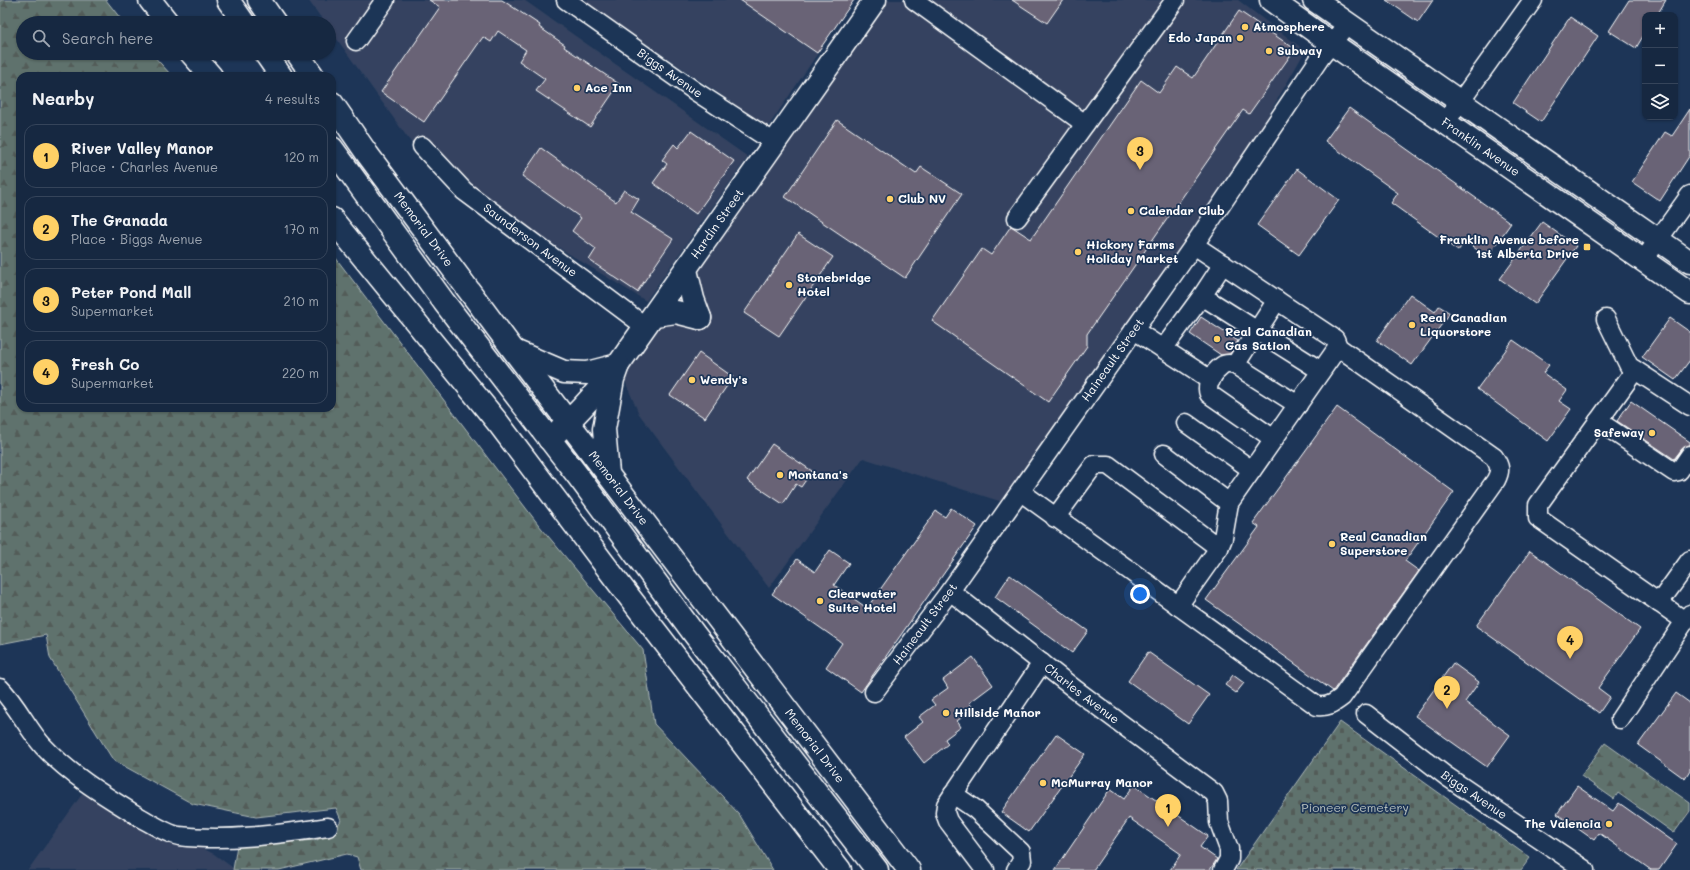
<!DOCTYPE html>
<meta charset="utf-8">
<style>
body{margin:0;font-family:Mali,sans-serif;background:#23344c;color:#f1f3f6}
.controls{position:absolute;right:12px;top:12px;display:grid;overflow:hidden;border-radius:8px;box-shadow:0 1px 3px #0004}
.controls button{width:36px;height:36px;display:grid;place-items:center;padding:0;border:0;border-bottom:1px solid #35445a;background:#162841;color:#f1f3f6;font:20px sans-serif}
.you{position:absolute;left:1140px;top:594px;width:14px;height:14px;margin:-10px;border:3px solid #fff;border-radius:50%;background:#1a73e8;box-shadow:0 0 0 6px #1a73e833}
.badge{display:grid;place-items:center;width:26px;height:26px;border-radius:50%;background:#ffd166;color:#111;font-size:13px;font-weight:700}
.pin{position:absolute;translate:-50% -33px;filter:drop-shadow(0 1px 2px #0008)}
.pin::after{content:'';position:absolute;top:21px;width:14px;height:12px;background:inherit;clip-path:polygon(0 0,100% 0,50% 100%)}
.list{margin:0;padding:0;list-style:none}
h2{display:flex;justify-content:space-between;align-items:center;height:52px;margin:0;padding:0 16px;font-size:17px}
h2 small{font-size:13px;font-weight:400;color:#9ea6b1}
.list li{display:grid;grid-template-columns:26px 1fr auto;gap:12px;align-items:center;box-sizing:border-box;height:64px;margin:0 8px 8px;padding:0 8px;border:1px solid #35445a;border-radius:12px}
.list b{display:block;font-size:15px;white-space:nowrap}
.list p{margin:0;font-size:13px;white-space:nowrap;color:#9ea6b1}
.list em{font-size:13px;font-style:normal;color:#9ea6b1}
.icon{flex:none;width:22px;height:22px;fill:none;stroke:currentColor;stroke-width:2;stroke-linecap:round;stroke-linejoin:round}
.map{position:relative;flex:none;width:1690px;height:870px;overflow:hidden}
.search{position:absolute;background:#162841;box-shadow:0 1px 3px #0004;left:16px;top:16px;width:320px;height:44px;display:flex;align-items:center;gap:10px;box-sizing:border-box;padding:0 14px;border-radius:22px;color:#9ea6b1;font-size:15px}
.panel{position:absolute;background:#162841;box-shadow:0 1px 3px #0004;left:16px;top:72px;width:320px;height:340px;border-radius:12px}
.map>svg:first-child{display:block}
</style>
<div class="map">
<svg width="1690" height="870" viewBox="0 0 1690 870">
<defs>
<pattern id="forest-firs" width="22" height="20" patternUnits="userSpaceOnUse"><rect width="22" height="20" fill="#5e726d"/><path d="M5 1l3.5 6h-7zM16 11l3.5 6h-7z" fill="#535b59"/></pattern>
<pattern id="cemetery-stones" width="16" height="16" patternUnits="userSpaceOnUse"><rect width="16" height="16" fill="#5e726d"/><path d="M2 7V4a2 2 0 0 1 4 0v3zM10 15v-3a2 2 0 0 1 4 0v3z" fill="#535b59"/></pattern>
</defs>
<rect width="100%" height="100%" fill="#1d3557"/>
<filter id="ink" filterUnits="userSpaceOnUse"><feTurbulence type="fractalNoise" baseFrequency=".025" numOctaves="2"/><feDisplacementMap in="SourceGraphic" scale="8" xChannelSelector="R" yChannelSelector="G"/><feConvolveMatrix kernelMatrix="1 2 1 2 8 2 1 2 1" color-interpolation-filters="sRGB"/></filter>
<g filter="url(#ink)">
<path fill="#344360" d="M308 0H524L748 157 646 301 430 169 329 28V23H325Z
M582 0H854L768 127Z
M875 0H1238L1299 46 1304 53 1194 245 1012 505 863 458 769 588 639 414 618 365Z
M85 790 214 854 236 870H28Z"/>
<path fill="url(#forest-firs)" stroke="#aeb8b6" d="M0 0H106L124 23H23V53H151L172 76H20V408H332V253L538 524 643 650 654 724 739 814 773 870H361L357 857 347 854 279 870H233L237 845 317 840 336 829 341 820 336 808 256 817 193 804 113 760 50 658 46 635 0 644Z
M1605 743 1690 803V811L1674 833 1618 793 1614 799 1581 776Z"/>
<path fill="url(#cemetery-stones)" stroke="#aeb8b6" d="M1340 722 1530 858 1521 870H1236Z"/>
<path fill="#696476" stroke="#fff" d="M429 0H502L540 25 539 27 565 45 564 47 619 84 590 127 536 91 545 79 519 61 526 50 498 31 491 42 483 37 424 122 381 92 440 7Z
M740 0H854L817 53Z
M1012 0H1063L1047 23Z
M1386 0H1433L1418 22Z
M1629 0H1666L1657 15H1645V33L1636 48 1609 31Z
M1239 11 1295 49 1249 114 1243 110 1087 334V346L1048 402 932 321 982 249 991 255 1011 226 1031 239 1141 80 1159 93 1177 67 1193 78Z
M1570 17 1598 36 1541 122 1513 103Z
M1349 108 1511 223 1487 257 1465 241 1458 251 1391 203 1398 193 1325 141Z
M1690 109V155L1660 201 1632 182 1665 132 1672 136Z
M837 120 916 174 921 167 962 194 905 278 785 197Z
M691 131 734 161 696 214 653 183 667 164 662 160 674 144 678 148Z
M541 148 616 202 624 190 639 199 631 212 673 239 637 292 589 260 596 249 572 231 581 218 522 176Z
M1297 169 1339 200 1299 255 1257 225Z
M1542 222 1576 246 1535 304 1500 279Z
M798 234 833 257 779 336 744 313Z
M1410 294 1435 312 1439 306 1450 313 1412 365 1377 340Z
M1201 317 1238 341 1230 354 1221 355 1190 334Z
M1670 318 1690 332V360L1675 380 1642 357Z
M1513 340 1549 365 1543 373 1567 390 1559 401 1571 409 1548 441 1477 389Z
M699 353 733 377 705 418 670 395Z
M1631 401 1690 442V445L1682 449 1674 459 1617 421Z
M1337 407 1454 492 1405 561 1419 571 1333 691 1206 600 1259 527 1253 523Z
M772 444 812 471 801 487 796 484 783 504 747 480Z
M951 508 977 526 861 692 826 667 842 643 772 594 797 559 815 572 830 550 849 563 834 585 867 608 936 511 945 517Z
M1530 551 1640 629 1598 688 1610 697 1599 713 1476 626Z
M1010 575 1088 631 1072 653 995 597Z
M1148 652 1209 695 1188 724 1128 681Z
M973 657 993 685 969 703 974 708 957 721 961 727 945 739 948 744 924 763 904 737 923 722 919 717 935 705 931 700 948 688 943 680Z
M1453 663 1479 682 1465 702 1510 735 1487 767 1415 716Z
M1233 675 1244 683 1236 693 1225 685Z
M1676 693 1690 703V771L1685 779 1638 745Z
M1056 734 1085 754 1029 832 1001 812Z
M1134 785 1208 836 1200 847 1217 859 1210 870H1170L1181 854 1129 818 1093 870H1055L1110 789 1124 799Z
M1577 786 1613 811 1619 803 1677 844 1659 870H1651L1599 833 1594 840 1557 814Z"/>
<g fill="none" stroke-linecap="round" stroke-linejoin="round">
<g stroke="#fff" stroke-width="21">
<g id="minor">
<path id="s1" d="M566 0 695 91 775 143"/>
<path d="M914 0 1085 124"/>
<path d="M356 41 385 0"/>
<path d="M1445 123 1533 0"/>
<path id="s2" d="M422 146 464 191 646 327"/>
<path d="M1017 218 1175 0"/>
<path d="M1643 261 1690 195"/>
<path d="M1223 264 1202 296 1321 371"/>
<path d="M1606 319 1629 366 1690 406"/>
<path d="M1134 330 1211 380"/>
<path d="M1163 349 1202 296"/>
<path d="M1235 365 1277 300"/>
<path d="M1635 370 1538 505V518L1685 621 1690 614"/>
<path d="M1598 421 1674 472 1679 471 1690 455"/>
<path d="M1186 423 1252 470"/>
<path d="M1274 439 1209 394C1205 384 1214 372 1222 366 1226 363 1231 364 1235 365L1298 405"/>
<path d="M1164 454 1229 503 1223 538 1219 548"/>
<path d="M1021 492 1317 706C1328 707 1333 704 1342 697L1496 480C1501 470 1500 466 1494 457L1338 347 1335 339 1194 245"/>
<path d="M1229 503 1338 347"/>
<path d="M1055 518 1094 465H1108L1219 548 1178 606"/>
<path id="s3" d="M950 591 1076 690 1214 793 1218 801 1219 822 1229 849V859L1223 870"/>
<path d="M1659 603 1690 560"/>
<path d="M0 688C17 705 27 728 43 746 71 776 107 797 141 818 152 824 167 834 179 836 228 842 280 834 328 827"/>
<path id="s4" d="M874 692 950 591 1194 245 1320 58 1347 24"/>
<path id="s5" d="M1366 714 1446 776 1585 870"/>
<path d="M1620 719 1685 621"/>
<path d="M953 794 975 809 1021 852 1022 861 1016 870"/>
<path d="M985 870 948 821 945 813 946 805 1042 663"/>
</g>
</g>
<g stroke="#fff" stroke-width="25">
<g id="major">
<path id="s6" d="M1271 0 1331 43 1690 293"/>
<path d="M1314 0 1690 262"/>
<path d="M686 270 693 299 700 318"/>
<path d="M655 315 676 312 700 318"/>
<path id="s7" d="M549 439C576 417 597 392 618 365L875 0"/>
</g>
</g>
<g stroke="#fff" stroke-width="25">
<g id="highway">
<path d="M150 0 168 23"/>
<path d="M228 0 244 23"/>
<path d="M259 0 275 23"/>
<path d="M191 53 211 76"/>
<path d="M265 53 281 76"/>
<path d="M297 53 313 76"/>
<path id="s8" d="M332 103 368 155 514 351 909 870"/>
<path d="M332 148 444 302 578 476 695 635 877 870"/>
<path d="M332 219 499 424 617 581 840 870"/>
<path d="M517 352 564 372 587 373 618 365"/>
<path d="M608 473 604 429 613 379 618 365"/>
</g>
</g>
<use href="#minor" stroke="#1d3557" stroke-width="18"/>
<use href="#major" stroke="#1d3557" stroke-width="22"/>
<use href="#highway" stroke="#1d3557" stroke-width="22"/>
</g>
</g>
<g fill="#ffd166" stroke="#1d3557" stroke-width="1.5">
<circle cx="1245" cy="27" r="4"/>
<circle cx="1240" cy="38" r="4"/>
<circle cx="1269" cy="51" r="4"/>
<circle cx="577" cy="88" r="4"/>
<circle cx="890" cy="199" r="4"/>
<circle cx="1131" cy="211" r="4"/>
<rect x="1583" y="243" width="8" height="8" rx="2"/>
<circle cx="1078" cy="252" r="4"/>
<circle cx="789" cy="285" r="4"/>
<circle cx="1412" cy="325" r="4"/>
<circle cx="1217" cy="339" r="4"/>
<circle cx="692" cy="380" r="4"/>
<circle cx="1652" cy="433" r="4"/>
<circle cx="780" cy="475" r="4"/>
<circle cx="1332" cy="544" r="4"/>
<circle cx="820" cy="601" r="4"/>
<circle cx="946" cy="713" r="4"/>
<circle cx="1043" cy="783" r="4"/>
<circle cx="1609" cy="824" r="4"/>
</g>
<g text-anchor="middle" stroke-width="3.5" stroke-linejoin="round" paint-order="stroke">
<g font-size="12" font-weight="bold" fill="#fff" stroke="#1d3557" text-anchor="start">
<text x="1253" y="31">Atmosphere</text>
<text x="1232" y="42" text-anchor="end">Edo Japan</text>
<text x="1277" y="55">Subway</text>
<text x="585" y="92">Ace Inn</text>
<text x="898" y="203">Club NV</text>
<text x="1139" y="215">Calendar Club</text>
<text x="1579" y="244" text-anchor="end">Franklin Avenue before<tspan x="1579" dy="14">1st Alberta Drive</tspan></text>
<text x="1086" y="249">Hickory Farms<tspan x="1086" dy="14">Holiday Market</tspan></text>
<text x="797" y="282">Stonebridge<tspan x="797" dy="14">Hotel</tspan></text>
<text x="1420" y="322">Real Canadian<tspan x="1420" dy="14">Liquorstore</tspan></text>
<text x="1225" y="336">Real Canadian<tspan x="1225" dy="14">Gas Sation</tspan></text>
<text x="700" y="384">Wendy's</text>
<text x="1644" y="437" text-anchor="end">Safeway</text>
<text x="788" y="479">Montana's</text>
<text x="1340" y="541">Real Canadian<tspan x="1340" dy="14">Superstore</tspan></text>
<text x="828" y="598">Clearwater<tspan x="828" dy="14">Suite Hotel</tspan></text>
<text x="954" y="717">Hillside Manor</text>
<text x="1051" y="787">McMurray Manor</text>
<text x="1601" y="828" text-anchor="end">The Valencia</text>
</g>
<g font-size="12" fill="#fff" stroke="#1d3557">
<text dy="4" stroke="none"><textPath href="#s1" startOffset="127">Biggs Avenue</textPath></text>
<text dy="4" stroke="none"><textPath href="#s6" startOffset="256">Franklin Avenue</textPath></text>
<text dy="4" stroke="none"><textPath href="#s7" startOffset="274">Hardin Street</textPath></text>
<text dy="4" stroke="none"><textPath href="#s8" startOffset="156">Memorial Drive</textPath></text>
<text dy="4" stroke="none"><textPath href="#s2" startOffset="144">Saunderson Avenue</textPath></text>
<text dy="4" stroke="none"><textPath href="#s4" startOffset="409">Haineault Street</textPath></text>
<text dy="4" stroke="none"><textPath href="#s8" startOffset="480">Memorial Drive</textPath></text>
<text dy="4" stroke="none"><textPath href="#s4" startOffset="85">Haineault Street</textPath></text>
<text dy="4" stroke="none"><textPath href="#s3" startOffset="167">Charles Avenue</textPath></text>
<text dy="4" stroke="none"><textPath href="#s8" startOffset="804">Memorial Drive</textPath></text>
<text dy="4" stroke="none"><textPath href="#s5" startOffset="135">Biggs Avenue</textPath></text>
</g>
<g font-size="12" fill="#b7c0bd" stroke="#1d3557">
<text x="1355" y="812">Pioneer Cemetery</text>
</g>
</g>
</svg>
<div class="controls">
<button>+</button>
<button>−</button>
<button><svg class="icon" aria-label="layers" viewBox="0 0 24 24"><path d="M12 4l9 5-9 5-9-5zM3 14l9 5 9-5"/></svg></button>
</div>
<div class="you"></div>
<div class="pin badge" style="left:1168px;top:827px">1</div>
<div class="pin badge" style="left:1447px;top:709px">2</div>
<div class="pin badge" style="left:1140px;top:170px">3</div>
<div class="pin badge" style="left:1570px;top:659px">4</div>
<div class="search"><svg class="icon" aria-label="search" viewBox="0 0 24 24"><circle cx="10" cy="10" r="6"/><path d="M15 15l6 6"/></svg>Search here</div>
<section class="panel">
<h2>Nearby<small>4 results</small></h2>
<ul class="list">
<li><span class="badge">1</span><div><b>River Valley Manor</b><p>Place · Charles Avenue</p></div><em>120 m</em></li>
<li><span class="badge">2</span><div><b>The Granada</b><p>Place · Biggs Avenue</p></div><em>170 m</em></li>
<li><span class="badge">3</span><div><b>Peter Pond Mall</b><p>Supermarket</p></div><em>210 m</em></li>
<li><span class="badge">4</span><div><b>Fresh Co</b><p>Supermarket</p></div><em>220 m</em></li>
</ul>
</section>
</div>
